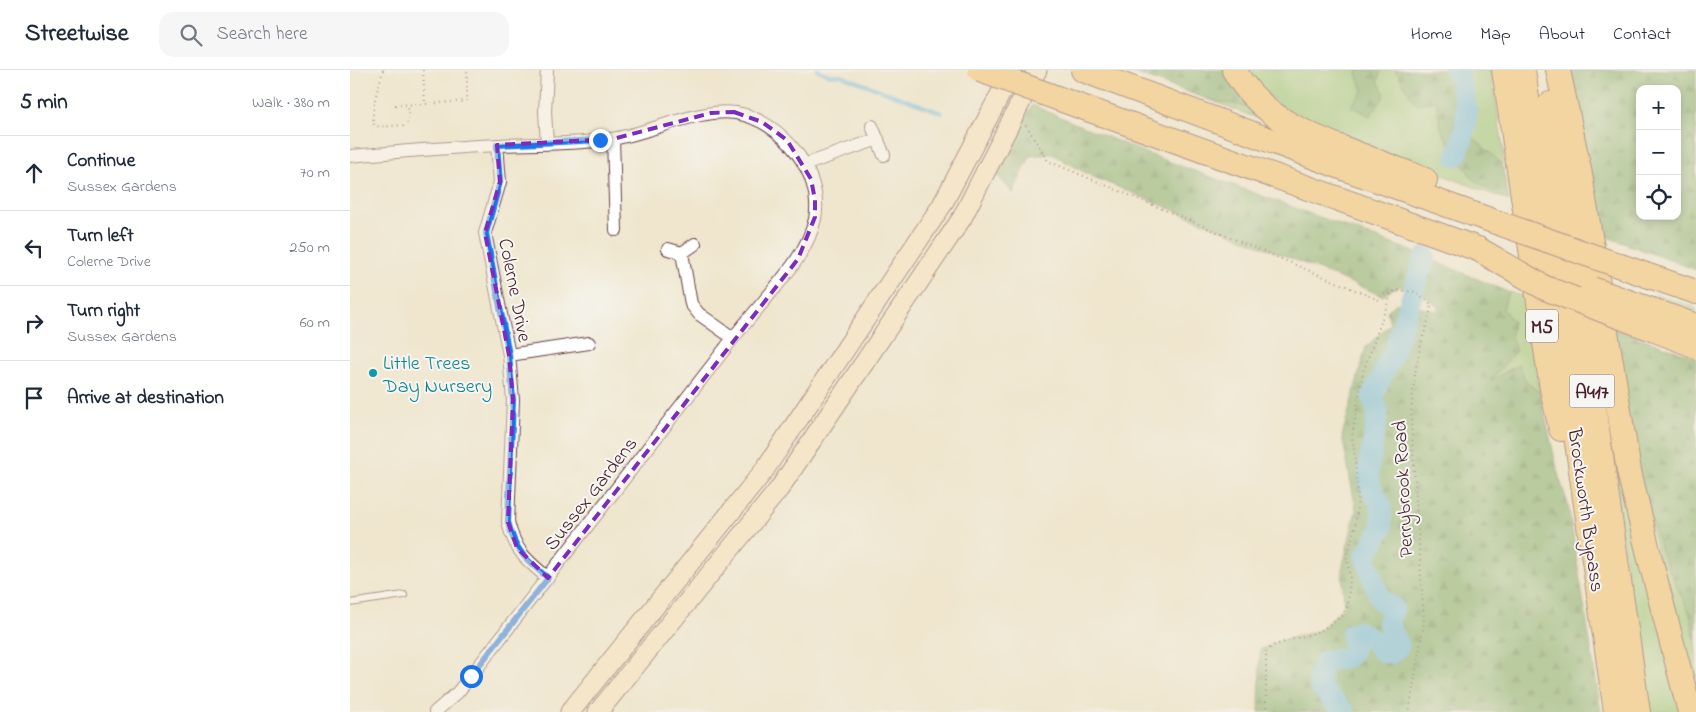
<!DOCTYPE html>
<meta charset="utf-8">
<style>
body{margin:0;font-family:"Indie Flower",sans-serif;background:#f6f6f7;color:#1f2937}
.controls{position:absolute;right:15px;top:15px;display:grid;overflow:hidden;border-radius:10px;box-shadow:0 2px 8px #0003}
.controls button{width:45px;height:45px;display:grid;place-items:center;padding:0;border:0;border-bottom:1px solid #e0e1e3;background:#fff;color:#1f2937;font:25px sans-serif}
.stop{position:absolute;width:15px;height:15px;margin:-11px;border:4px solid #1a73e8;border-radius:50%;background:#fff}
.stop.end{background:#1a73e8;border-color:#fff;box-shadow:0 1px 5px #0008}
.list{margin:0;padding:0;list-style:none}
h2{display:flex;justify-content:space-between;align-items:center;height:65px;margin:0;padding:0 20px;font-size:21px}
h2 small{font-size:16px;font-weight:400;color:#747a83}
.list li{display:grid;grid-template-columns:32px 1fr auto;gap:15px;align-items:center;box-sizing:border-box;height:75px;padding:0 20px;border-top:1px solid #e0e1e3}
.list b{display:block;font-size:19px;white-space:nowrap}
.list p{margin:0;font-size:16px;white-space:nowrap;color:#747a83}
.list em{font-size:16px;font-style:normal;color:#747a83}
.icon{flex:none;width:28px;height:28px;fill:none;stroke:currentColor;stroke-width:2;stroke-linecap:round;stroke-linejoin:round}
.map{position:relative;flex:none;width:1346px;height:642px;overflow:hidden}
header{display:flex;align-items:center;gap:30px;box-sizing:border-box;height:70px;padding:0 25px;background:#fff;border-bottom:1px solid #e0e1e3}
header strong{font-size:24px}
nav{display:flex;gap:28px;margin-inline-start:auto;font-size:18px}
.search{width:350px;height:45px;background:#f6f6f7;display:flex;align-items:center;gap:12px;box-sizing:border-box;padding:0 18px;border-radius:15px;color:#747a83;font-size:19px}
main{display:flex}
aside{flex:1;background:#fff}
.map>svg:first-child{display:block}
</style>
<header>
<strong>Streetwise</strong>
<div class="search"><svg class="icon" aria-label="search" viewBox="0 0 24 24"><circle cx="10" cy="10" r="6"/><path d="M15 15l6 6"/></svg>Search here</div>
<nav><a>Home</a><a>Map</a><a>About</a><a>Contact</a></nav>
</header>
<main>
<aside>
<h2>5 min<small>Walk · 380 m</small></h2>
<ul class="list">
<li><svg class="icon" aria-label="ahead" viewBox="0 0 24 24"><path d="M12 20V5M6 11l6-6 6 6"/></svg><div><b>Continue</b><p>Sussex Gardens</p></div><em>70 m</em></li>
<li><svg class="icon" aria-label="left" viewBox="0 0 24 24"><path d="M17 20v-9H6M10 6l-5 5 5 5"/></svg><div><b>Turn left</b><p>Colerne Drive</p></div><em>250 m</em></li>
<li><svg class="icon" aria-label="right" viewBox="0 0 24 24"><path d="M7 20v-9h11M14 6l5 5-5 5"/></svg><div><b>Turn right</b><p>Sussex Gardens</p></div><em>60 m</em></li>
<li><svg class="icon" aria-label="arrive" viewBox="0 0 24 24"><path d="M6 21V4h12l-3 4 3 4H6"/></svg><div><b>Arrive at destination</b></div></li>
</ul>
</aside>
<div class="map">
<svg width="1346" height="642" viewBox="0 0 1346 642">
<defs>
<pattern id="forest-firs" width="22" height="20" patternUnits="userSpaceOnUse" patternTransform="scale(1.25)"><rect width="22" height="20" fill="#78aa66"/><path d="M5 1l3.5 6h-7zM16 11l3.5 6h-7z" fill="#648a54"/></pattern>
</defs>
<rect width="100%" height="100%" fill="#f6f6f2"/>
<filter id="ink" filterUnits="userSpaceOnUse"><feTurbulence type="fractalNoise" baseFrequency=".02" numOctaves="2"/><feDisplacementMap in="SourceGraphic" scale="10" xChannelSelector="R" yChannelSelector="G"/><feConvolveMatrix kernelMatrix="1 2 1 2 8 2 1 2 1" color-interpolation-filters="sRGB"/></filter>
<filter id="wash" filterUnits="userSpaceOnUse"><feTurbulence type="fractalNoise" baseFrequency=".0096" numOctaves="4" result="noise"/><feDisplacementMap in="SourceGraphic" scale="20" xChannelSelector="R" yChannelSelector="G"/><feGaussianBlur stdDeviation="1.12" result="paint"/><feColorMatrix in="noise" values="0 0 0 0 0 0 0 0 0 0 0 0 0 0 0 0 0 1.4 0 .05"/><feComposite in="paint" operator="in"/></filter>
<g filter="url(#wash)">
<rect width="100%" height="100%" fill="#efe6cd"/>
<path fill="#95c574" stroke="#707250" d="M897 0H1008L1007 3 1014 21 1028 11 1031 0H1046L1066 33 1086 31 1092 61 1106 86 1124 110 1159 131 977 59 941 43 918 26Z
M1111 0H1141L1154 84 1152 94 1123 67 1126 38Z
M889 19 941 61 857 29 895 37Z
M1158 222 1175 227 1190 323 1176 312 1138 313 1166 281 1161 266 1163 252 1153 239Z
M1305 223 1346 238V245L1305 230Z
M1245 250 1330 642H1298L1263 412Z
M1287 405 1314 489 1340 544 1346 577V631Z"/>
<path fill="url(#forest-firs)" stroke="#616448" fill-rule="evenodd" d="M776 0H877L889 19 896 37 857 29Z
M1008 0H1031L1028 11 1035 25 1020 46 1001 36 1013 21 1007 3Z
M1045 0H1111L1117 8 1126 38 1123 67 1152 94 1159 131 1124 110 1092 61 1086 31 1066 34Z
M1218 0H1346V200L1252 165ZM1290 19H1327V146H1290Z
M682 35 796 83 1059 180 1158 222 1153 239 1163 252 1161 266 1166 281 1140 311 1169 294 1176 312 1190 323 1209 407 1218 434 1251 642H909L910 579 932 570 970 560 994 536 992 499 1006 440 992 366 1016 277 1040 254 1037 241 1047 233 1086 241 1089 238 1071 223 1069 219 1071 211 1064 209C1060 220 1057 216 1048 217 1043 218 1037 223 1033 226L743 107 702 84 680 86 663 123 645 103 664 72 663 67Z
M1262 258 1346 287V577L1340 544 1314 489 1287 405Z"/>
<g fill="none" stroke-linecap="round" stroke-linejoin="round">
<path stroke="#69bae4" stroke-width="4" d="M467 0 480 5H490L592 43"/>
<path stroke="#69bae4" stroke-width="21" d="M1104 0 1108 4C1118 38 1121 52 1106 86
M994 642C987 633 966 618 969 607 971 601 974 597 975 591L995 588 1002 583 1004 574 1001 564 1008 561 1023 570 1033 582 1041 583 1049 576 1038 552 1044 538 1031 531 1015 487 1032 458 1031 435 1021 417 1018 403 1028 343 1022 326 1042 286 1075 187"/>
</g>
</g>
<g filter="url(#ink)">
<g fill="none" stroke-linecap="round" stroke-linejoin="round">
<g stroke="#633d43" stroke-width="8">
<path id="lane" d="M0 533 54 525"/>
</g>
<g stroke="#633d43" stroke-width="14">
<path id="street" d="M197 0 195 42 197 73
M522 56 534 85
M263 69 266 160
M147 75 150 112 135 163 159 285 163 330 158 452C165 481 176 490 198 508
M0 86C50 82 100 77 150 75 187 73 225 75 261 69 298 64 350 37 386 43 431 50 474 103 465 149 457 184 431 210 409 237 397 251 385 265 374 280 290 389 206 498 121 606L107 623 85 642
M454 95 528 69
M318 179 332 183 345 174
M332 183 341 234 349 244 383 268
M159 285 239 273"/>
</g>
<g stroke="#633d43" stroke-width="21">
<path id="secondary" d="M220 642 413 402 592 135 663 0
M248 642 429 419 612 148 687 0"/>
</g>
<g stroke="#633d43" stroke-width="26">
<path id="highway" d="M733 0 999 100 1123 144
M884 0C910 46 953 63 1000 81 1025 91 1050 100 1075 110
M1154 0 1202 319 1211 359
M1173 0 1266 642
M1208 0 1229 99 1279 401 1300 489 1340 642
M1200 34 1288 642
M729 36 1128 179
M1296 205 1346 222
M1302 240 1346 256
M1305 260 1346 276"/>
</g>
<path stroke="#633d43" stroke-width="2" stroke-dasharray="1 4" stroke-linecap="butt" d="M33 0C29 18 20 36 24 55 33 59 44 54 53 56L59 51 58 35
M73 0 75 34 117 31V0
M45 35 75 34
M676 55 698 91 1029 230 1030 225 1044 221
M916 642V582L922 576 970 561 992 546 998 534 1000 508 997 488 1006 452 1008 427 1004 378 1002 367 1013 302 1041 224 1047 220 1066 222 1081 234C1080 251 1072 266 1069 283 1064 305 1062 328 1061 350L1074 553 1059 642"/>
<use href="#lane" stroke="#fff" stroke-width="6"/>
<use href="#street" stroke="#fff" stroke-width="12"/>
<use href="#secondary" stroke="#fce6c4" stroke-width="19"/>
<use href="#highway" stroke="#f7c06b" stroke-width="24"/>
<g stroke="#633d43" stroke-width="26" stroke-linecap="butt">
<path id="highway-bridge" d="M630 0 729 36
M1123 144 1296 205
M1128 179 1195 218 1305 260
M1242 219 1302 240"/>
</g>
<use href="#highway-bridge" stroke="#f7c06b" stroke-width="24"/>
</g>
</g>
<g fill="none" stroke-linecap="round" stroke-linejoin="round" filter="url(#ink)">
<path stroke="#1a73e8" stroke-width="6" d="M121 606 198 508C176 490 165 481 158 452L163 330 159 285 136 163 150 112 147 75 250 70"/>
</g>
<path d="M0 0H1346V642H0ZM384 42 412 52 437 70 461 109 465 130V147L448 189 198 508 167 478 158 452 163 330 159 285 135 163 150 112 147 75 263 69 361 43Z" fill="#efe6cd" fill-opacity=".55" fill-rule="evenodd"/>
<path fill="none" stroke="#7b2cbf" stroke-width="4" stroke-dasharray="10 6" stroke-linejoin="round" d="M384 42 412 52 437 70 461 109 465 130V147L448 189 198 508 167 478 158 452 163 330 159 285 135 163 150 112 147 75 263 69 361 43Z"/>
<circle fill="#0f9aa8" stroke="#f6f6f2" stroke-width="2" cx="23" cy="303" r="5"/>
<g text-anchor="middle" stroke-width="4" stroke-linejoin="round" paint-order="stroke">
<g fill="#f6f6f2" stroke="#7e6067" stroke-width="1">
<rect x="1176" y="239.5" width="32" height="33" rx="4"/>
<rect x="1219.5" y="304.5" width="45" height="33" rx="4"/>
</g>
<g font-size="19" font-weight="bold" fill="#4a1f2b">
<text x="1192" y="263">M5</text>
<text x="1242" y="328">A417</text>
</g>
<g font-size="20" fill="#4a1f2b" stroke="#f6f6f2">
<text transform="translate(166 220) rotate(79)" y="7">Colerne Drive</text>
<text transform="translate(1052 419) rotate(-93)" y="7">Perrybrook Road</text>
<text transform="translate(240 423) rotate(-52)" y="7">Sussex Gardens</text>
<text transform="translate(1237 440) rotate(82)" y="7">Brockworth Bypass</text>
</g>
<g font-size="20" fill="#0d838f" stroke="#f6f6f2" text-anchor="start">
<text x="33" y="299">Little Trees<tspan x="33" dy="23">Day Nursery</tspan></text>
</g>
</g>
</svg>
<div class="controls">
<button>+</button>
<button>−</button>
<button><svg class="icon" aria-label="locate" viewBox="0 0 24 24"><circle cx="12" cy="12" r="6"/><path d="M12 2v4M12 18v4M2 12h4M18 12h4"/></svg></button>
</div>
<div class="stop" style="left:121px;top:606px"></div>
<div class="stop end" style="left:250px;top:70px"></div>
</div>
</main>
